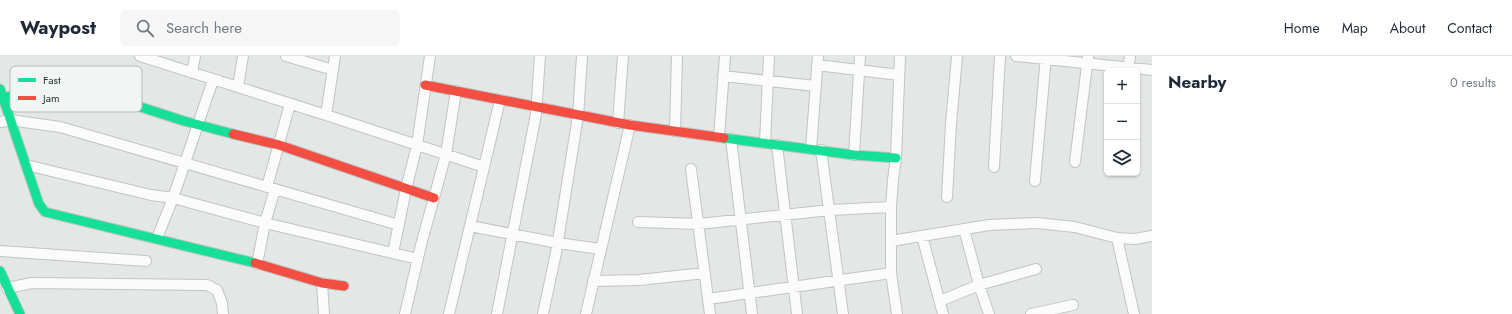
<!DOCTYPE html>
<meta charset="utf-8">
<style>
body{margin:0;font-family:Jost,sans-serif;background:#f6f6f7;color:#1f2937}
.controls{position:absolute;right:12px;top:12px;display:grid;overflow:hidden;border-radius:6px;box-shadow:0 1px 3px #0004}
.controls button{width:36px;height:36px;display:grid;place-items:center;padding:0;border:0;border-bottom:1px solid #e0e1e3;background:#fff;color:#1f2937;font:20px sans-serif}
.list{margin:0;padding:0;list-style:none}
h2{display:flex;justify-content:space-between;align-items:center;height:52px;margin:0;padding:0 16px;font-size:17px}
h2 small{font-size:13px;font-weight:400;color:#747a83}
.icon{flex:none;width:22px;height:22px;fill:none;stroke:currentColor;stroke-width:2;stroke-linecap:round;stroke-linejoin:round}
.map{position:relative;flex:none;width:1152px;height:258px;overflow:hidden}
header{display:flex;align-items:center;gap:24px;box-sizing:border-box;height:56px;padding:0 20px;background:#fff;border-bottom:1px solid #e0e1e3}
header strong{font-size:19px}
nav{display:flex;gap:22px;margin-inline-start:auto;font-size:14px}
.search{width:280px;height:36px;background:#f6f6f7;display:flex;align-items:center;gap:10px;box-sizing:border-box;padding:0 14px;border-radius:6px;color:#747a83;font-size:15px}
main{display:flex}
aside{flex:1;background:#fff}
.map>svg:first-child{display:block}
</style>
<header>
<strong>Waypost</strong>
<div class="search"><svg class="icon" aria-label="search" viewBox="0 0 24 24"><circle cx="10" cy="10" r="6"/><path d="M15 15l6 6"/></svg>Search here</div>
<nav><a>Home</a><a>Map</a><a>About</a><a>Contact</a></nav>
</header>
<main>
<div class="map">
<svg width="1152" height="258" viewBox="0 0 1152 258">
<rect width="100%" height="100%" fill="#e3e7e5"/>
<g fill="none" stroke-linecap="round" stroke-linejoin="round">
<g stroke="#c0c4c2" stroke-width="12">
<path id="street" d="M140 0 326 59 484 111
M286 0 333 14
M1016 0 1152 14
M817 9 899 19
M1128 15 1130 0
M192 17 195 0
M723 20 816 30
M238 31 243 0
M326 59 335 0
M0 66 10 64 60 71 399 169
M618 67 623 0
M675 75 677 0
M719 81 725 0
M731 83 752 258
M765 87 769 0
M777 89 797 258
M811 93 818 0
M821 94 843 258
M854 99 860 0
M1075 106 1088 1
M26 109 151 139 173 142 265 167 418 203
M994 111 1000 0
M691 113 710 258
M1035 125 1046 0
M267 131 290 48
M947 141 951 68 957 0
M638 166 699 168 830 154 891 151
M470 170 558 187 600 193
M964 173 979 229 989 258
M922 180 943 258
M157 182 173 142 213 24
M1117 182 1134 258
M891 185 989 169 1037 167 1075 171 1117 182 1135 183 1152 180
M0 195 146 205
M393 197 406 133 417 89 430 0
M257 208 265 167 275 133
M593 225 639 224 705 217
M322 227 324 258
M7 232 32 227 207 229 217 234 222 247 223 258
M708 243 891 217
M940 245 979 229 1036 213
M405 258 421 189 446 98 456 35
M449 258 500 44
M497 258 536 58 540 0
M543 258 556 197 578 60 582 0
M586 258 630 69
M897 258 891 217V151L893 124 896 102 900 0
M1031 258 1073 249"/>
</g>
<g stroke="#bfc5c3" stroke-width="11">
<path id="fast" d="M0 33 39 148 45 156 255 207
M3 42 50 31 88 34 184 65 233 78
M724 82 854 99 896 102
M0 215 20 258"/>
</g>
<g stroke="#bfc5c3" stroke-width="11">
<path id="jam" d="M425 29 630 69 724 82
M233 78 279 89 434 142
M255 207 322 227 344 230"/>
</g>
<use href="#street" stroke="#fbfbfb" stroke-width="10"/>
<use href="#fast" stroke="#16e098" stroke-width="9"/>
<use href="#jam" stroke="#f24e42" stroke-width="9"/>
</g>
<rect x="10" y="10" width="132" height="46" rx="6" fill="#f1f6f4" stroke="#b3bdba" stroke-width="1"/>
<rect x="18" y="22" width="18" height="4" fill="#16e098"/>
<rect x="18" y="40" width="18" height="4" fill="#f24e42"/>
<g font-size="11" fill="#233833">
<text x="43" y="28">Fast</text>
<text x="43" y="46">Jam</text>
</g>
</svg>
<div class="controls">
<button>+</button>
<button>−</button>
<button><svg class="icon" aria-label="layers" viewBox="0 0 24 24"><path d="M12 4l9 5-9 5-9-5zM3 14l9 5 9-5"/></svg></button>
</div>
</div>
<aside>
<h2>Nearby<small>0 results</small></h2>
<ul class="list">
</ul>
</aside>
</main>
